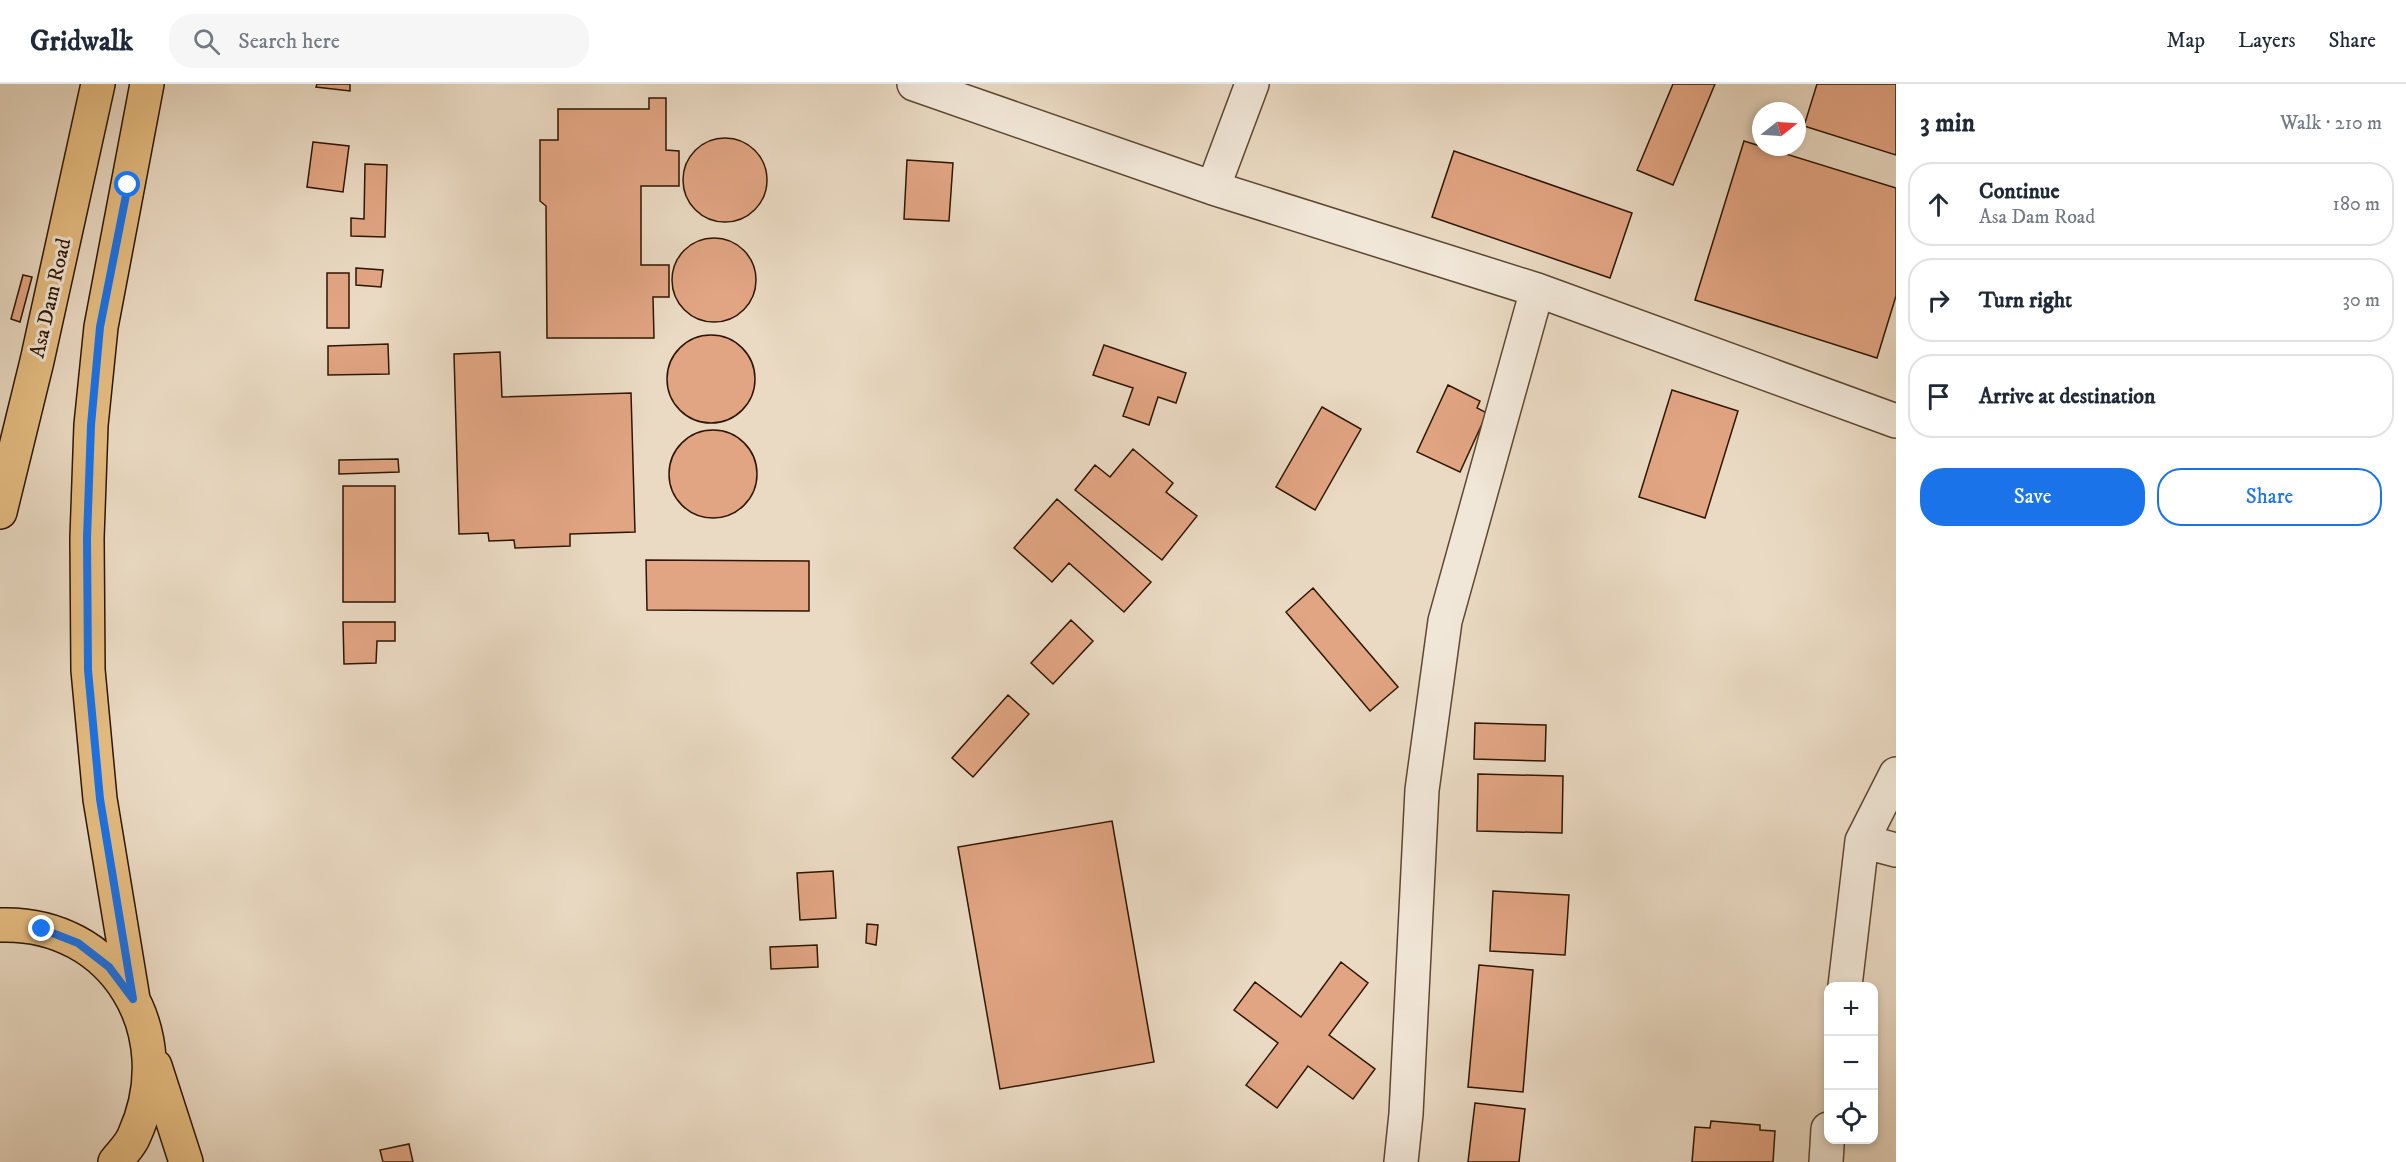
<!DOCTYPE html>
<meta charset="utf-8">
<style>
body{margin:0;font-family:"IM FELL DW Pica",serif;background:#f6f6f7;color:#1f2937}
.controls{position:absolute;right:18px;bottom:18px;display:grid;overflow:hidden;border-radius:12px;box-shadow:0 3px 9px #0003}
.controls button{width:54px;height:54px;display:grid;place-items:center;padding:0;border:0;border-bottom:2px solid #e0e1e3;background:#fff;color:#1f2937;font:30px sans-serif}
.compass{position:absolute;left:1752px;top:18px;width:54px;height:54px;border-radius:50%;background:#fff;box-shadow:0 3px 9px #0003;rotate:73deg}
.stop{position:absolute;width:18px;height:18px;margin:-14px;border:4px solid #1a73e8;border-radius:50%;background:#fff}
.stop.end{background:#1a73e8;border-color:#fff;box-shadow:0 2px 6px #0008}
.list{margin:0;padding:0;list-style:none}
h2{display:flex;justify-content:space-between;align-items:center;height:78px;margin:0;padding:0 24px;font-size:26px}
h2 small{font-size:20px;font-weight:400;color:#747a83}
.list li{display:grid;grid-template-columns:39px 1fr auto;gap:18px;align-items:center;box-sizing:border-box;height:84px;margin:0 12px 12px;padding:0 12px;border:2px solid #e0e1e3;border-radius:24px}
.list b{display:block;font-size:22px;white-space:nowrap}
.list p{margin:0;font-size:20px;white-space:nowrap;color:#747a83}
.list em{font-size:20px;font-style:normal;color:#747a83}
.actions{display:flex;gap:12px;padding:18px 24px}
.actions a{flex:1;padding:14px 0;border:2px solid #1a73e8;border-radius:24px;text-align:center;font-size:21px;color:#1a73e8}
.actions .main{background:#1a73e8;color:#fff}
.icon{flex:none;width:33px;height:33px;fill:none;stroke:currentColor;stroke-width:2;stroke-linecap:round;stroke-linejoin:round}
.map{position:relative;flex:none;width:1896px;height:1078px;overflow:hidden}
header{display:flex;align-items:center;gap:36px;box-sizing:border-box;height:84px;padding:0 30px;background:#fff;border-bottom:2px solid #e0e1e3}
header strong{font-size:28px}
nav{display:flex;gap:33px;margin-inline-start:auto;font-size:21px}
.search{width:420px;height:54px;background:#f6f6f7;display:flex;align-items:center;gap:15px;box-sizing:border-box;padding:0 21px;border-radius:24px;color:#747a83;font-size:22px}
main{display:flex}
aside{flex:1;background:#fff}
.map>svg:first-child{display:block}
</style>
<header>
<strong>Gridwalk</strong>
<div class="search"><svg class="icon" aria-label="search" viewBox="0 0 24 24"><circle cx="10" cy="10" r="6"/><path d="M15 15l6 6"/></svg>Search here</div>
<nav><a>Map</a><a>Layers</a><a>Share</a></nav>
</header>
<main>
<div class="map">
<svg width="1896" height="1078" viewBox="0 0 1896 1078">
<rect width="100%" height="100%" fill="#eadac3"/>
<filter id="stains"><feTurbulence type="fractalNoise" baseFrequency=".00333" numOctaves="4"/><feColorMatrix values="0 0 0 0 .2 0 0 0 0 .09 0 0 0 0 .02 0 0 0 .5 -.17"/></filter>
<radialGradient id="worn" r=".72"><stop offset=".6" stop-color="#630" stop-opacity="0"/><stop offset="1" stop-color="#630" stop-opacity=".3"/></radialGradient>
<path fill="#e2a583" stroke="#2e1600" stroke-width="1.5" d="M317 0H350V7L316 3Z
M1673 0H1715L1673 101 1637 86Z
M1817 0H1896V71L1804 42Z
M649 14H666V66L679 67V102H641V181H669V213H653L654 254H547L546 122 540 117V56H558V25H649Z
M683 96a42 42 0 1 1 84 0a42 42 0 1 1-84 0Z
M1744 57 1896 104V212L1877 274 1695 216Z
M313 58 349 62 343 108 307 103Z
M1454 67 1632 129 1610 194 1432 133Z
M907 76 953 79 949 137 904 135Z
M365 80 387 81 385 153 351 152V134L364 135Z
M672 196a42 42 0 1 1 84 0a42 42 0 1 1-84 0Z
M356 184 383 186 381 203 356 201Z
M327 189H349V244H327Z
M23 191 32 193 20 238 11 235Z
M667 295a44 44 0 1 1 88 0a44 44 0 1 1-88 0Z
M388 260 389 290 328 291V262Z
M1104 261 1186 289 1176 319 1158 313 1149 341 1123 332 1133 304 1093 291Z
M500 268 502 313 631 309 635 448 570 450V462L515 464 514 456 489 457 488 449 459 450 454 270Z
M1448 301 1480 317 1477 324 1487 329 1460 388 1417 368Z
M1672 306 1738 327 1705 434 1639 413Z
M1322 323 1361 345 1315 426 1276 403Z
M669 390a44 44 0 1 1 88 0a44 44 0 1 1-88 0Z
M1133 365 1173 399 1166 408 1197 432 1162 476 1075 406 1095 381 1110 393Z
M398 375 399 388 339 390V376Z
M343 402H395V518H343Z
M1057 415 1151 498 1124 528 1069 479 1052 498 1014 464Z
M646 476 809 477V527L647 526Z
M1313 504 1398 603 1370 627 1286 528Z
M1071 536 1093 557 1053 600 1031 579Z
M343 538H395V557H377L376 579 344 580Z
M1008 611 1029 630 973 693 952 674Z
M1475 639 1546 641 1545 677 1474 675Z
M1478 690 1563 692 1562 749 1477 747Z
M1112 737 1154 978 1000 1005 958 763Z
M833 787 836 834 800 836 797 789Z
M1493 807 1569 811 1565 871 1490 867Z
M867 840 878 841 876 861 866 859Z
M817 861 818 883 771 885 770 863Z
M1341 878 1368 899 1329 951 1375 985 1353 1015 1308 982 1277 1024 1246 1001 1278 959 1234 926 1255 898 1301 933Z
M1479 881 1533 886 1523 1008 1468 1003Z
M1475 1019 1525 1025 1519 1078H1468Z
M1711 1037 1760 1041V1046L1775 1047 1773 1078H1692L1695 1043 1710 1044Z
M409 1060 413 1078H383L380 1066Z"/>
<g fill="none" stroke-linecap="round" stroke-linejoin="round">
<g stroke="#5d4731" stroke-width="36">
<path id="minor" d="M914 0 1213 104 1537 206
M1213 104 1252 0
M1862 757 1896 766
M1845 902 1862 757 1896 690
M1401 1078 1406 1030 1422 706 1445 537 1537 206 1896 337
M1826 1078 1828 1045"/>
</g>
<g stroke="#2e1600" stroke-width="36">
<path id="major" d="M0 428 37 277 98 0
M0 841C115 837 181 950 134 1052 130 1062 121 1070 115 1078
M133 915 100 715 88 586 87 454 91 341 101 243 147 0
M155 982 186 1078"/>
</g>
<use href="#minor" stroke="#f1e7d8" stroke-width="33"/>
<use href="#major" stroke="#e5bd82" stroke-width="33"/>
</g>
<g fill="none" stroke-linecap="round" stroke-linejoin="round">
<path stroke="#1a73e8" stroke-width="8" d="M42 845 78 859 109 883 133 915 100 715 88 586 87 454 91 341 100 243 128 101"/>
</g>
<g text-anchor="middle" stroke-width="6" stroke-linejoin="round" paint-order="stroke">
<g font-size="21" fill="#2e1600" stroke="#f1e7d8">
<text transform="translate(50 214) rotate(-77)" y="7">Asa Dam Road</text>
</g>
</g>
<rect width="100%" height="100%" filter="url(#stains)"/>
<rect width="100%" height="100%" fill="url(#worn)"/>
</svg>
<div class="controls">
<button>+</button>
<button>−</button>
<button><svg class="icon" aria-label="locate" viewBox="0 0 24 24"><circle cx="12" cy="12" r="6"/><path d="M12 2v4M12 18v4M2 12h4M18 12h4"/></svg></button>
</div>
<svg class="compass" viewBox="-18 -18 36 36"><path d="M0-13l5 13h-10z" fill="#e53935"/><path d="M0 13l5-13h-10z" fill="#747a83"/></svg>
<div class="stop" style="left:128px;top:101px"></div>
<div class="stop end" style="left:42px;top:845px"></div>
</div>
<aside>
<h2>3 min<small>Walk · 210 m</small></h2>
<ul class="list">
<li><svg class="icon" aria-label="ahead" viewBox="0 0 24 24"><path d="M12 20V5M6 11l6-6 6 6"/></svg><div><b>Continue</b><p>Asa Dam Road</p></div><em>180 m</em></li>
<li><svg class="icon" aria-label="right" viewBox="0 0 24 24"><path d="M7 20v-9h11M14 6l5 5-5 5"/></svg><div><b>Turn right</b></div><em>30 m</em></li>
<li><svg class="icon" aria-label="arrive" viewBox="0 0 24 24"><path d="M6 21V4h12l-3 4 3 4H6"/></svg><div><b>Arrive at destination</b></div></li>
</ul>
<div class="actions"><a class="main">Save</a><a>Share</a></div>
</aside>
</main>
